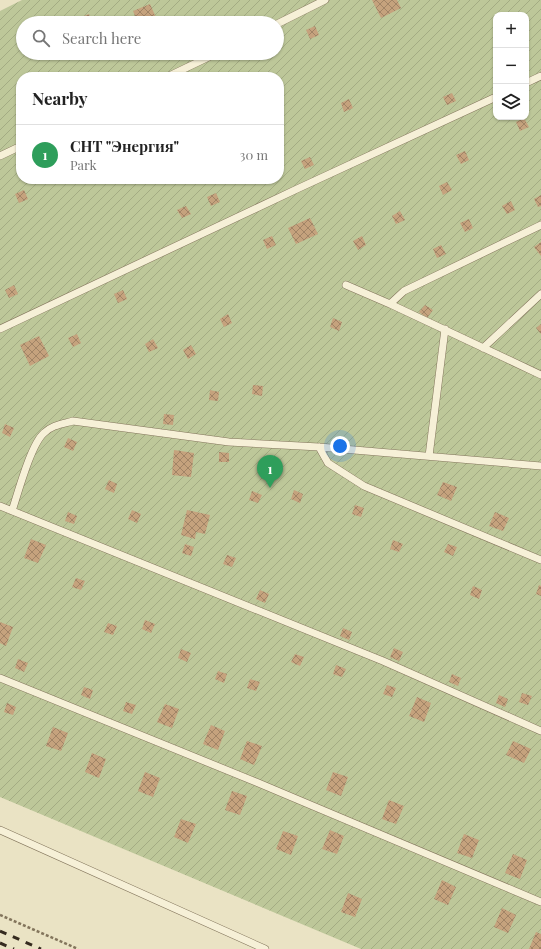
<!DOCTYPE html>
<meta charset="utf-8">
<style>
body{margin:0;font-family:"Playfair Display",serif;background:#f2f2f2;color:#222}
.controls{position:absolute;right:12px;top:12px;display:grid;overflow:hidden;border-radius:8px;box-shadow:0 1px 3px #0004}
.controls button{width:36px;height:36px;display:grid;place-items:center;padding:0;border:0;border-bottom:1px solid #e0e0e0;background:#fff;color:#222;font:20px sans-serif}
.you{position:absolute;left:340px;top:446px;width:14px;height:14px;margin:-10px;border:3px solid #fff;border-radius:50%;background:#1a73e8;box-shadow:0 0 0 6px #1a73e833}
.badge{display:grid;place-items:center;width:26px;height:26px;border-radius:50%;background:#8d3931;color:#fff;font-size:13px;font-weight:700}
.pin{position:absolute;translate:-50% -33px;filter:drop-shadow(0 1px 2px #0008)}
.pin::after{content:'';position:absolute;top:21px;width:14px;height:12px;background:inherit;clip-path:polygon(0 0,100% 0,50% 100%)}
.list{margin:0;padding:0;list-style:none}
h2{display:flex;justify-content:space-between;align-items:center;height:52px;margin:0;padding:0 16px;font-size:17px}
h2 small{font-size:13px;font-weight:400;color:#767676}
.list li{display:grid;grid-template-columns:26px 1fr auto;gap:12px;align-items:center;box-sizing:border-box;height:60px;padding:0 16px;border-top:1px solid #e0e0e0}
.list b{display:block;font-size:15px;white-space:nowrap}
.list p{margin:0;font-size:13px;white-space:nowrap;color:#767676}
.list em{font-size:13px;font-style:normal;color:#767676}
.icon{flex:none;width:22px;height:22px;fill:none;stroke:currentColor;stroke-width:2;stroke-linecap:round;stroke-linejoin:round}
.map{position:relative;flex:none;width:541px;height:949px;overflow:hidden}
.search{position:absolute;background:#fff;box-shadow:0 1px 3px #0004;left:16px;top:16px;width:268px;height:44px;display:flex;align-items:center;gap:10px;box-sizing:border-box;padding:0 14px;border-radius:22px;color:#767676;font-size:15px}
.panel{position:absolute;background:#fff;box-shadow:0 1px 3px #0004;left:16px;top:72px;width:268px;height:112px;border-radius:16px}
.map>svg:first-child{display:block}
</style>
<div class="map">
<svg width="541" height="949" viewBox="0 0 541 949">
<defs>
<pattern id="garden-furrows" width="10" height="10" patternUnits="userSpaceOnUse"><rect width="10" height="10" fill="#bdc799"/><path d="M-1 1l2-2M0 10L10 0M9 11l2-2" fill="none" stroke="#a3ab83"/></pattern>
<pattern id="building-cross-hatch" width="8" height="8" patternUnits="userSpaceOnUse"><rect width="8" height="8" fill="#c5a27d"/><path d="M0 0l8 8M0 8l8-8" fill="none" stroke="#a18466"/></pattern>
</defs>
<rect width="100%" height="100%" fill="#eae3c4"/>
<path fill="url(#garden-furrows)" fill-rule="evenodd" d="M22 0H541V949H361L0 797V11ZM496 15H526V117H496ZM23 23H277V53H23ZM21 77H279V179H21Z"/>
<path fill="url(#building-cross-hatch)" d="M372 0H397L401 8 381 18Z
M150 4 158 22 155 23H138L133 11Z
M89 14 92 23H72L71 21Z
M315 26 319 35 310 39 306 30Z
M452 93 456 101 447 105 443 97Z
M349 99 353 108 344 112 341 103Z
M524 118 529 127 520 131 516 122Z
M465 151 469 160 461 164 456 155Z
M310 157 314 165 305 169 301 161Z
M447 182 452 190 443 195 439 186Z
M24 190 28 199 19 203 15 194Z
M216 193 220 202 211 206 207 197Z
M541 195V206L538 207 534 199Z
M511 201 515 210 507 214 502 206Z
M186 206 191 214 182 218 177 210Z
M400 211 405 220 396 224 392 216Z
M310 218 318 234 296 244 288 228Z
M469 219 473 228 465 232 460 223Z
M272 236 276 245 267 249 263 240Z
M362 236 366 245 358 250 353 241Z
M541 242V256L534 247Z
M441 245 446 254 437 258 433 249Z
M14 285 18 294 9 298 5 290Z
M123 290 127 299 118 303 114 294Z
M425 305 433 310 427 318 419 312Z
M228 314 232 323 224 327 220 319Z
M333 318 342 322 339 331 330 327Z
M541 324V334L536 328Z
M77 334 81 343 73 347 68 338Z
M39 336 49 356 30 366 20 345Z
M153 339 158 348 149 352 145 344Z
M191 345 196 354 188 359 183 350Z
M253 385 263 386 262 396 252 394Z
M210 390 219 392 218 401 209 400Z
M164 414 174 415 173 425 163 424Z
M5 424 14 428 10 437 2 433Z
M68 438 77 442 73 451 64 447Z
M174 450 194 453 191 477 172 475Z
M219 452 229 453V462H219Z
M109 480 117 484 114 493 105 489Z
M443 482 457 487 451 501 437 495Z
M294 490 303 494 300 503 291 499Z
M252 491 262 495 258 503 249 500Z
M355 505 364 508 361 517 352 514Z
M132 510 141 514 137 523 128 519Z
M187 510 210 515 205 534 196 532 195 539 181 535Z
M68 512 77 516 74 524 65 521Z
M495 512 509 518 503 531 489 526Z
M31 539 46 545 38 563 24 558Z
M393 540 403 544 399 552 390 549Z
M185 544 194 547 191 556 182 553Z
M448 544 457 547 453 556 444 552Z
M227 555 236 558 232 567 223 564Z
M76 578 85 581 81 590 72 587Z
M539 585 541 586V596L536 594Z
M473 586 482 590 479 599 470 595Z
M260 590 269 594 265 603 256 599Z
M145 620 155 624 151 633 142 629Z
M0 622 13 627 6 646 0 643Z
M108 623 117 626 113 635 104 632Z
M343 628 352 632 349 640 340 636Z
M394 648 403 652 399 661 390 657Z
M181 649 191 653 187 662 178 658Z
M295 654 304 657 300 666 291 662Z
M18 659 28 663 24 672 15 668Z
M336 665 346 669 342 677 333 674Z
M218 671 227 674 224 683 215 679Z
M452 674 461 678 458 686 449 682Z
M250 679 260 682 256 691 247 688Z
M387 685 396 688 392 697 383 694Z
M84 687 93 690 90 699 81 695Z
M522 693 532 696 528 705 519 702Z
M499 695 508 699 505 707 496 703Z
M417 697 431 703 424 722 409 716Z
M126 702 136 705 132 714 123 711Z
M7 703 16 707 13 715 4 712Z
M165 704 179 709 172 728 157 722Z
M211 725 225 731 218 750 203 744Z
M53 727 68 733 61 751 46 746Z
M247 741 262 746 254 765 240 759Z
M513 741 531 749 524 763 506 755Z
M92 753 106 759 99 778 85 772Z
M145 772 160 778 153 797 138 791Z
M333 772 348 777 341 796 326 790Z
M232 791 247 796 240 815 225 810Z
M389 800 404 806 396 824 382 819Z
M181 819 196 824 188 843 174 837Z
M330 830 344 836 337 854 322 849Z
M283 831 298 836 291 855 276 849Z
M464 834 479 840 472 858 457 853Z
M513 854 527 860 520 879 505 873Z
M442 880 456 887 448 905 434 899Z
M348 893 362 899 355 917 341 912Z
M502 908 516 915 508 933 494 927Z
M536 932 541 934V949H529Z"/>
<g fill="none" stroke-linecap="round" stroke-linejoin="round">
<g stroke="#83755c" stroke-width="8">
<path id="lane" d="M277 24 325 0
M167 77 217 53
M526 83 541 76
M0 156 21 146
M346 285 390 304 541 375
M390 304 404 291 541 225
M0 329 297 189 496 97
M483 348 541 294
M319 447 328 463 364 486 541 560
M429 456 445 329
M0 506 383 661 541 731
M12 511C18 493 31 444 44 433 52 425 62 424 73 421L229 442 319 447 541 466
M0 678 256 782 541 902
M0 830 265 949"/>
</g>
<path stroke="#83755c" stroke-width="2.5" stroke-dasharray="3 2" stroke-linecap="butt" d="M0 915 78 949"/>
<use href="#lane" stroke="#f6f0d7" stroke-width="7"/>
<path stroke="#352b1f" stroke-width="3" stroke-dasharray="7 7" stroke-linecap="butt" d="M0 931 41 949
M0 943 14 949"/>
</g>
</svg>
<div class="controls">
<button>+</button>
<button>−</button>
<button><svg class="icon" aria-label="layers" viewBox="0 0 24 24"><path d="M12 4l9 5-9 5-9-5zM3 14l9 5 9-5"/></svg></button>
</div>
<div class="you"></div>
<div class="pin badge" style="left:270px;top:488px;background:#2e9e5b">1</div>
<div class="search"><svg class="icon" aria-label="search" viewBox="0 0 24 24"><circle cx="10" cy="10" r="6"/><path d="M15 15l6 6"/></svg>Search here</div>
<section class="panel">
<h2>Nearby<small></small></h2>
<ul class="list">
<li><span class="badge" style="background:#2e9e5b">1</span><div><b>СНТ &quot;Энергия&quot;</b><p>Park</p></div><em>30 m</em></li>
</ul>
</section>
</div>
